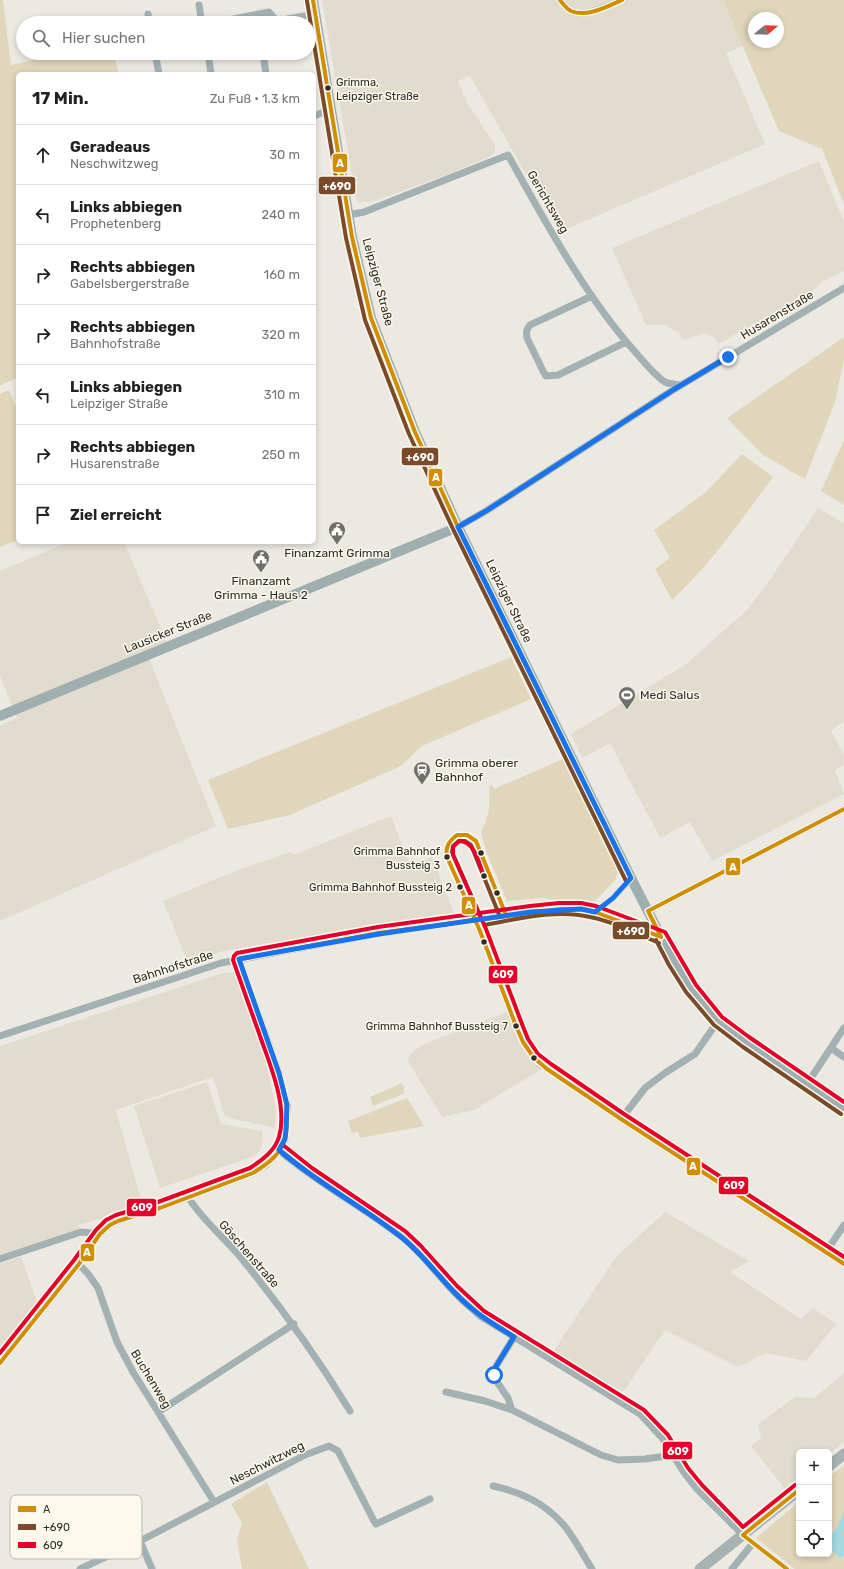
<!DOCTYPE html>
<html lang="de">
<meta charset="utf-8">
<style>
body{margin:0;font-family:Rubik,sans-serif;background:#f2f2f2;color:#222}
.controls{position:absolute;right:12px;bottom:12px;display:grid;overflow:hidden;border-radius:6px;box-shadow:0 2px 6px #0003}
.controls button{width:36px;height:36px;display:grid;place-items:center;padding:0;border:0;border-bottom:1px solid #e0e0e0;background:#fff;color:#222;font:20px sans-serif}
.compass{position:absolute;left:748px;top:12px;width:36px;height:36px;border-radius:50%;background:#fff;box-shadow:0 2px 6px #0003;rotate:71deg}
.stop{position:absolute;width:12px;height:12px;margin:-9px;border:3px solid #1a73e8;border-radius:50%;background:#fff}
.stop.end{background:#1a73e8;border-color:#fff;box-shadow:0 1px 4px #0008}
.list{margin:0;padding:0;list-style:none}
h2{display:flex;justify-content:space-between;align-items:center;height:52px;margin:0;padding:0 16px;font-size:17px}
h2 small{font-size:13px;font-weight:400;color:#767676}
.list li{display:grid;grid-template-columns:26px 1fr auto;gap:12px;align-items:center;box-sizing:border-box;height:60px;padding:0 16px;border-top:1px solid #e0e0e0}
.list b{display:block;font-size:15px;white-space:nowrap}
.list p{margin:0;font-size:13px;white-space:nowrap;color:#767676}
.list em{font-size:13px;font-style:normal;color:#767676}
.icon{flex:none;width:22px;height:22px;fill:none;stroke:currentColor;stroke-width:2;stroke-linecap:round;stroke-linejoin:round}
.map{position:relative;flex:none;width:844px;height:1569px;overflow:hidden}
.search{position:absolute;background:#fff;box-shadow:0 2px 6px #0003;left:16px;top:16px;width:300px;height:44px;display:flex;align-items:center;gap:10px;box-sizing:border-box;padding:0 14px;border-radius:22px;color:#767676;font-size:15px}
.panel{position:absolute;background:#fff;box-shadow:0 2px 6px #0003;left:16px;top:72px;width:300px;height:472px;border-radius:6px}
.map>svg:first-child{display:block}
</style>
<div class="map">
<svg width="844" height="1569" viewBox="0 0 844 1569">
<rect width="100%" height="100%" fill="#ece9e2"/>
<path fill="#e1dcce" d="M322 0H723L743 46 726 53 765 144 559 232 470 76 458 81 466 101 495 145V152L491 156 452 173 374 201 359 203 356 198Z
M819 161 844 222V271L823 281 810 293 718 344 715 338 709 335 702 334 683 340 679 333 665 325H646L612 248Z
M818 508 844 523V721L831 731 844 755V764L835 770 844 794 712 861 690 822 660 838 610 743 582 758 571 734 685 665 747 610 769 581Z
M68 542H124L167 643 146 651 216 826 0 921V726L17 718 0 676V571Z
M391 816 410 865 432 857 454 913 453 915 382 924 223 951 189 965 163 901 238 870 290 852 294 855Z
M223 973H233L239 983 268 1070 276 1111 275 1128 225 1117 213 1077 116 1110 138 1189 145 1207 78 1225 81 1232 0 1258V1046Z
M507 1012 519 1042 527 1055 542 1069 474 1110 442 1117 408 1061 410 1054 424 1044Z
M207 1082 221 1124 262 1131 263 1141 260 1151 252 1157 160 1188 134 1106Z
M665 1212 749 1261 730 1272 801 1319 813 1308 836 1324 806 1361 766 1353 738 1367 665 1330 623 1392 553 1352 616 1257Z
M21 1257 39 1307 0 1356V1263Z
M844 1373V1442L829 1454V1452H799V1478L785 1489 751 1446 761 1438 758 1424 795 1397 814 1398Z"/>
<path fill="#dfd6bb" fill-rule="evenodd" d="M0 0H3L11 65 64 53H113L119 74H18V378L0 385Z
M723 0H844V204L822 149 779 131ZM754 18H778V42H754Z
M844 337V360L835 402 805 479 763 455 727 418Z
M9 390 18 412V540L0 547V394Z
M844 440V505L821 491Z
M742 454 773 477C741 520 711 564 672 600L655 569 670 558 654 530 706 492Z
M511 657 531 699 422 746 401 766 290 815 228 829 208 780Z
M563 759 618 872 615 880 596 900 585 904 541 898 507 901 486 851 481 832C490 816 490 804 489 787L492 784 494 789Z
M402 1083 404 1088 403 1094 373 1106 370 1097Z
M407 1098 424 1126 360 1138 358 1132 352 1133 348 1121Z
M844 1465V1569H795L756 1538 799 1502V1554H829V1477Z
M267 1482 309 1569H242L237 1540 242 1523 231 1504Z"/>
<path fill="#a4d8e3" d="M844 1511V1555L840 1558 829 1547V1537L838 1526Z"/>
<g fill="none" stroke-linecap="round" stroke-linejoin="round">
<path stroke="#a3b1b2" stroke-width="7" d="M560 0C563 3 567 9 571 11 586 18 608 5 622 0
M199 5 202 23
M148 14 150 23
M223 21 269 12 277 21 315 14
M155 53 159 74
M208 53 211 74
M263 53 266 74
M314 116 331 109
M348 215 364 212 508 155C545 221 586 298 637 354 645 363 655 376 665 382 669 384 676 384 680 385
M592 296 530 325C526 330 526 332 527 338L544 373 546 376 558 375 626 342
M458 527 486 511 673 390 844 288
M648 911 844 809
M595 912 613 898 631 878
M476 920 516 1026C522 1040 529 1053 540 1064L621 1119 844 1264
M0 1036 221 963 379 933 531 912 581 909 605 915 661 937
M831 1048 844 1057
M807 1084 844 1028
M621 1119 645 1088 665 1073 695 1054 718 1021
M279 1150C317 1183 362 1206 401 1236 424 1254 439 1278 460 1298 466 1304 474 1310 480 1316L640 1414 663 1439 683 1471 697 1489 743 1535 787 1569
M188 1197C203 1221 225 1238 242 1259 282 1308 317 1357 350 1411
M826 1252 844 1225
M0 1259 81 1232 100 1234
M79 1264 89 1275 98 1288 117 1342 133 1372 214 1502
M0 1363 79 1264 100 1234 110 1225 118 1221 160 1208 253 1173 266 1165 273 1158 279 1150 285 1139 287 1115V1105L279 1073 239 959
M446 1392 485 1401 512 1410 601 1455 618 1460 645 1459 673 1455
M512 1410 508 1398 497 1382 494 1375 495 1368 514 1337
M158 1412 294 1324
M493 1486C521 1492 543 1502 563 1524 574 1537 583 1555 592 1569
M140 1541 152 1569
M80 1569 140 1541 305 1455 329 1446 338 1451 374 1521 376 1524 430 1499
M732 1569 753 1543"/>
<path stroke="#9faeaf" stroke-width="10" d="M313 0 352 237 371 318 415 432 458 527 634 884 674 962 691 989 718 1021 732 1032 844 1109
M0 716 458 527"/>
<path stroke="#a8b2b2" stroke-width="11" d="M829 1466 844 1454
M700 1569 799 1490"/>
<g stroke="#fcf8ec" stroke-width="7">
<path id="bus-1" d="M313 0 352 237 371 318 415 432 458 527 631 878 613 898 595 912
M560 0C563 4 567 9 571 11 587 18 608 6 622 0
M506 915 476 841 467 835H457C449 841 445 847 447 857L480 931 516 1026 523 1042 534 1058 547 1069 621 1119 844 1264
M661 937 648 911 844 809
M239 959 379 933 560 909H581L595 912 661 937
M0 1363 79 1264 100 1234 110 1225 118 1221 160 1208 253 1173C266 1165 282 1154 285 1138 293 1102 277 1067 265 1034 257 1009 248 984 239 959
M743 1535 799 1490
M743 1535 787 1569"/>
</g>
<g stroke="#fcf8ec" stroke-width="7">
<path id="bus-2" d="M307 1 346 238 365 320 409 434 453 529 626 881
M481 918 452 852 453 846 459 841H465L471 845 500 917
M484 925C518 919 556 909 590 917 614 922 636 933 659 943
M656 940 669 965 686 992 714 1025 743 1047 841 1114"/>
</g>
<g stroke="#fcf8ec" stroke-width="7">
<path id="bus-3" d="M484 876C479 864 475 841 459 841L453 847V855L486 929 522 1024 528 1039 538 1054 551 1064 624 1114 844 1257
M283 1145 312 1168 405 1231 421 1246 457 1286 484 1311 644 1410 668 1435 688 1468 702 1485 743 1527 795 1485
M0 1353 74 1260 96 1230 106 1220 116 1215 158 1202 250 1168C262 1160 275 1151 279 1137 288 1106 270 1065 260 1036 251 1011 242 986 233 960L234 956 237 953 378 927 530 906 559 903H581L596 906 665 932 696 985 722 1017 749 1037 844 1102"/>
</g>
<use href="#bus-1" stroke="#cf8e08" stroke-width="4"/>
<use href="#bus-2" stroke="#7a4b2a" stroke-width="4"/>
<use href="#bus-3" stroke="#e4002b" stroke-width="4"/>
</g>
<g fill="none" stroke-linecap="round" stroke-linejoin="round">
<path stroke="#1a73e8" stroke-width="5" d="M494 1375 495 1368 514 1337C495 1325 476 1314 460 1298 439 1278 424 1255 401 1237 362 1206 317 1183 279 1150L285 1139 286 1130 287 1105 279 1073 239 959 379 934 531 912 581 909 595 912 613 898 631 878 458 527 486 511 673 390 728 357"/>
</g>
<defs>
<g id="civic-pin" transform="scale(0.9)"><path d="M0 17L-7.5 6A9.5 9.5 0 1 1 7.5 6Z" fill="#706f69" stroke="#fcf8ec"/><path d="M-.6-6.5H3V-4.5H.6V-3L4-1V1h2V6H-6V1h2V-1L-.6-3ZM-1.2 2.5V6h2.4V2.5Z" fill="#fff"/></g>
<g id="stadium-pin" transform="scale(0.9)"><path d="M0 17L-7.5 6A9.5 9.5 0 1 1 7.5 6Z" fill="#706f69" stroke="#fcf8ec"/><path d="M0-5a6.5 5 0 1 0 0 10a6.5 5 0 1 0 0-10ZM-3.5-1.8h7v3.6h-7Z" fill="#fff"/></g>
<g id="station-pin" transform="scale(0.9)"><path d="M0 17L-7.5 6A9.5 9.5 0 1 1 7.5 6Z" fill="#706f69" stroke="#fcf8ec"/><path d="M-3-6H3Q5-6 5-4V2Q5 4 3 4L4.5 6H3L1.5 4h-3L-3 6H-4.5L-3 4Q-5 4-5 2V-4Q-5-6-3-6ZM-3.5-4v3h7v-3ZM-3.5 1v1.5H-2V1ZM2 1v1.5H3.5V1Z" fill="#fff"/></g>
</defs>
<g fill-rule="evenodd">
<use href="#civic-pin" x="337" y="530"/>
<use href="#civic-pin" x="261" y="558"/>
<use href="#stadium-pin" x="627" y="695"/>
<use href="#station-pin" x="422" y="770"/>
</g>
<g fill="#2e2d28" stroke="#fcf8ec" stroke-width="1.5">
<circle cx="328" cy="88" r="3.5"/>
<circle cx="481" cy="853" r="3.5"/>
<circle cx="447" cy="857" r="3.5"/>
<circle cx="484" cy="876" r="3.5"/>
<circle cx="460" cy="887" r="3.5"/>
<circle cx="497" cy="893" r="3.5"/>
<circle cx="484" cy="942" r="3.5"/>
<circle cx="516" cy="1026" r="3.5"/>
<circle cx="534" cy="1058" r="3.5"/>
</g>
<g text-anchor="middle" stroke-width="3" stroke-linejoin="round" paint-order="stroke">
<g font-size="11" fill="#2e2d28" stroke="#fcf8ec" text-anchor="end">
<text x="336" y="86" text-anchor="start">Grimma,<tspan x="336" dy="14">Leipziger Straße</tspan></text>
<text x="440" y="855">Grimma Bahnhof<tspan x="440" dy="14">Bussteig 3</tspan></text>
<text x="452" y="891">Grimma Bahnhof Bussteig 2</text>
<text x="508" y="1030">Grimma Bahnhof Bussteig 7</text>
</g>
<g font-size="12" fill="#2e2d28" stroke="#fcf8ec">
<text transform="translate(548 202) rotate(60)" y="4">Gerichtsweg</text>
<text transform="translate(378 282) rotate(75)" y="4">Leipziger Straße</text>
<text transform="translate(777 315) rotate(-31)" y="4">Husarenstraße</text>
<text transform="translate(509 601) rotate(64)" y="4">Leipziger Straße</text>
<text transform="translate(168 632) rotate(-22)" y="4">Lausicker Straße</text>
<text transform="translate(173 967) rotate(-18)" y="4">Bahnhofstraße</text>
<text transform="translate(249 1254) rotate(49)" y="4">Göschenstraße</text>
<text transform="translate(151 1379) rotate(59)" y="4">Buchenweg</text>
<text transform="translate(267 1463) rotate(-27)" y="4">Neschwitzweg</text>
</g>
<g font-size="12" fill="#2e2d28" stroke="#fcf8ec">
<text x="337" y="557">Finanzamt Grimma</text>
<text x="261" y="585">Finanzamt<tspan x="261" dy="14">Grimma - Haus 2</tspan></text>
<text x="640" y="699" text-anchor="start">Medi Salus</text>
<text x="435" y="767" text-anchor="start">Grimma oberer<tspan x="435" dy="14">Bahnhof</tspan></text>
</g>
</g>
<rect x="10" y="1495" width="132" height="64" rx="6" fill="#fcf8ec" stroke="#bebbb1" stroke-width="1"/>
<rect x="18" y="1506" width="18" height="6" fill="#cf8e08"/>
<rect x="18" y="1524" width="18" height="6" fill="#7a4b2a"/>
<rect x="18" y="1542" width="18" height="6" fill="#e4002b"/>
<g font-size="11" fill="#2e2d28">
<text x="43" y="1513">A</text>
<text x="43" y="1531">+690</text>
<text x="43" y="1549">609</text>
</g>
<g stroke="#fcf8ec" stroke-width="1.5">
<rect x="332" y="153" width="16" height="20" rx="4" fill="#cf8e08"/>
<rect x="318" y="176" width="38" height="19" rx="4" fill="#7a4b2a"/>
<rect x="401" y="447" width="38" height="19" rx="4" fill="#7a4b2a"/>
<rect x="428" y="468" width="15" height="19" rx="4" fill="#cf8e08"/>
<rect x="725" y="857" width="16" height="19" rx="4" fill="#cf8e08"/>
<rect x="461" y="896" width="15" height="19" rx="4" fill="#cf8e08"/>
<rect x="612" y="921" width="38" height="19" rx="4" fill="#7a4b2a"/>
<rect x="488" y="965" width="30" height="19" rx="4" fill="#e4002b"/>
<rect x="686" y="1157" width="15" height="19" rx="4" fill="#cf8e08"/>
<rect x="718" y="1176" width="31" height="19" rx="4" fill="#e4002b"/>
<rect x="126" y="1198" width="31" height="19" rx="4" fill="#e4002b"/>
<rect x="80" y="1243" width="15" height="19" rx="4" fill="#cf8e08"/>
<rect x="662" y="1441" width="31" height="19" rx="4" fill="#e4002b"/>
</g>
<g font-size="11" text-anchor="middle" font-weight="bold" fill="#fff">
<text x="340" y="167">A</text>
<text x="337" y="190">+690</text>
<text x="420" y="461">+690</text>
<text x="436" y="481">A</text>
<text x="733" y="871">A</text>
<text x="469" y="909">A</text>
<text x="631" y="935">+690</text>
<text x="503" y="978">609</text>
<text x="693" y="1170">A</text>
<text x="734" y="1189">609</text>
<text x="142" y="1211">609</text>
<text x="87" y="1256">A</text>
<text x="678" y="1455">609</text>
</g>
</svg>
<div class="controls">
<button>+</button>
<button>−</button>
<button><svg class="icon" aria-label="locate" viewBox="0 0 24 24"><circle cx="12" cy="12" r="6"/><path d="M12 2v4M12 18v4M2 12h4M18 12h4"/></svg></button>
</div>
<svg class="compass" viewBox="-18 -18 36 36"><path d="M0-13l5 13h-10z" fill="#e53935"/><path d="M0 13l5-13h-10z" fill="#767676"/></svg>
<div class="stop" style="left:494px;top:1375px"></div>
<div class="stop end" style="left:728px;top:357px"></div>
<div class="search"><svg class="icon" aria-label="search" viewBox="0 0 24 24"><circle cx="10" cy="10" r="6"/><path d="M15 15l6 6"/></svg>Hier suchen</div>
<section class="panel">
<h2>17 Min.<small>Zu Fuß · 1.3 km</small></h2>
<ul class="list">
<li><svg class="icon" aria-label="ahead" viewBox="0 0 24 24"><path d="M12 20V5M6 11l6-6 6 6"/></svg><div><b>Geradeaus</b><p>Neschwitzweg</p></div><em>30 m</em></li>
<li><svg class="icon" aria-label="left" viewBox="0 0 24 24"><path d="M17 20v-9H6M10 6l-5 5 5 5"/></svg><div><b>Links abbiegen</b><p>Prophetenberg</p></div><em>240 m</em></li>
<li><svg class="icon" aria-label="right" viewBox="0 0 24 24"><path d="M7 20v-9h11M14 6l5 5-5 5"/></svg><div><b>Rechts abbiegen</b><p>Gabelsbergerstraße</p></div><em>160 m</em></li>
<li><svg class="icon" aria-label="right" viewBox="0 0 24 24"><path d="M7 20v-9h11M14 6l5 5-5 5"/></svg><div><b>Rechts abbiegen</b><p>Bahnhofstraße</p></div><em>320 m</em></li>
<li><svg class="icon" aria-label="left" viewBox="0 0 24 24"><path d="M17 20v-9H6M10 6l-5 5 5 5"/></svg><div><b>Links abbiegen</b><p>Leipziger Straße</p></div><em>310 m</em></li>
<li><svg class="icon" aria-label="right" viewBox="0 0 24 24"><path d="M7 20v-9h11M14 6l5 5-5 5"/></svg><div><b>Rechts abbiegen</b><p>Husarenstraße</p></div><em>250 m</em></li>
<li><svg class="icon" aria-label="arrive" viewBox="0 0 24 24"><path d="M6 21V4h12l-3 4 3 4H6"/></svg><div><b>Ziel erreicht</b></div></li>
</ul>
</section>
</div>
